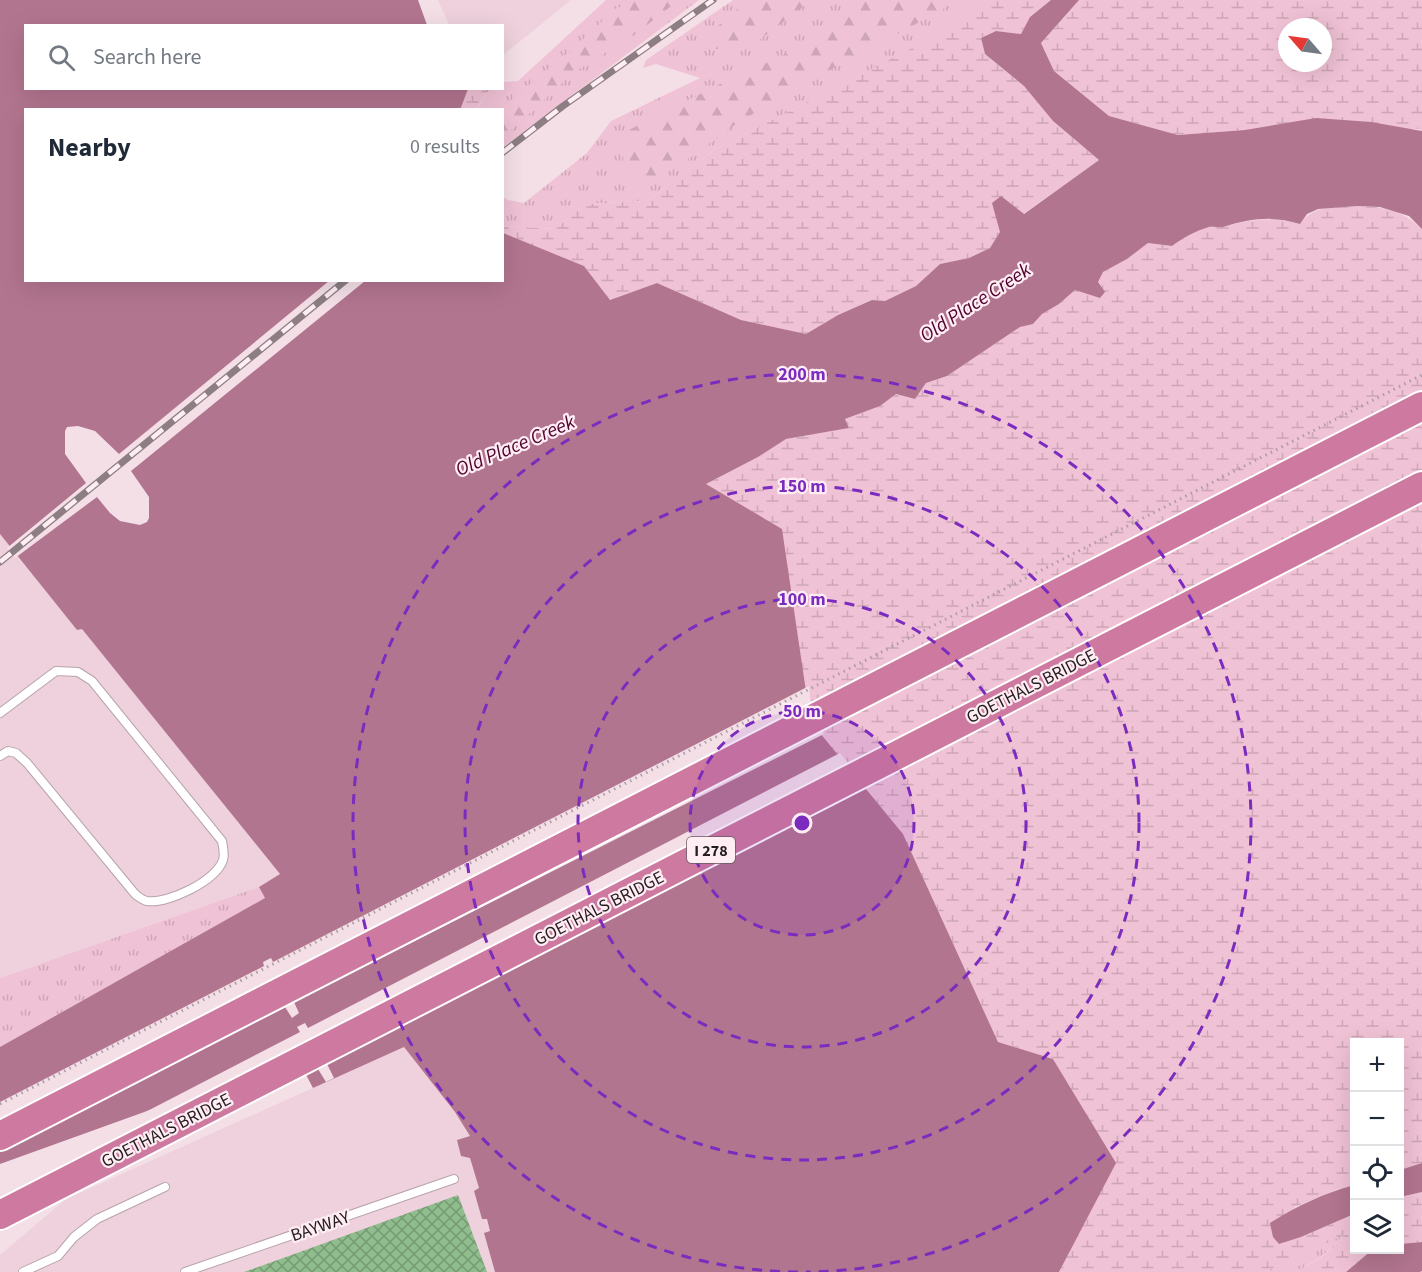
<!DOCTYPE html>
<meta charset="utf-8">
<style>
body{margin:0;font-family:"Source Sans 3",sans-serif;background:#f6f6f7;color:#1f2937}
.controls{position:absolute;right:18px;bottom:18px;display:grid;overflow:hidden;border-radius:0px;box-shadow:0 6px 24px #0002}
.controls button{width:54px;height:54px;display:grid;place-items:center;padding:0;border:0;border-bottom:2px solid #e0e1e3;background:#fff;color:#1f2937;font:30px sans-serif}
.compass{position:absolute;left:1278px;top:18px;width:54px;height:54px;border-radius:50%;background:#fff;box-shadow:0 6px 24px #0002;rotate:298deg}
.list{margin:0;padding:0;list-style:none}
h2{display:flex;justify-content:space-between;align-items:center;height:78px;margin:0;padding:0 24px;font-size:26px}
h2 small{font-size:20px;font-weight:400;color:#747a83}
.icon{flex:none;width:33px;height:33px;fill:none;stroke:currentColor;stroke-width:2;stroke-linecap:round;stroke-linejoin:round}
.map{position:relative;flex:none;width:1422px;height:1272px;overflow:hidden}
.search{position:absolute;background:#fff;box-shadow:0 6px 24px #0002;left:24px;top:24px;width:480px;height:66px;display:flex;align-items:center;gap:15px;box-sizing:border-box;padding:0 21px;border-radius:0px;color:#747a83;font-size:22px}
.panel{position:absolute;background:#fff;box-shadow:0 6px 24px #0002;left:24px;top:108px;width:480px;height:174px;border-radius:0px}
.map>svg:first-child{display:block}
</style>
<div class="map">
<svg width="1422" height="1272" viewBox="0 0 1422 1272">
<defs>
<pattern id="grass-tufts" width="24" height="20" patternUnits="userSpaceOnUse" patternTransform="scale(1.5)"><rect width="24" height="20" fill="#f0c2d5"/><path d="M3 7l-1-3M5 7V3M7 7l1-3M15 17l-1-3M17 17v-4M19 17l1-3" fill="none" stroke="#cea6b6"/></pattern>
<pattern id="forest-firs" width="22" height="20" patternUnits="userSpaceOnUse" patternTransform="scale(1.5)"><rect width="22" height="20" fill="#f0c2d5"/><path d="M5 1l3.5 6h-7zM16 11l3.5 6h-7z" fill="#cea6b6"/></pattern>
<pattern id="wetland-marsh" width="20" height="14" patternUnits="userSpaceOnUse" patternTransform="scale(1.5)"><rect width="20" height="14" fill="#f0c2d5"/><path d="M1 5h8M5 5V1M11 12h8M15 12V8" fill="none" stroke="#cea6b6"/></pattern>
<pattern id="building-cross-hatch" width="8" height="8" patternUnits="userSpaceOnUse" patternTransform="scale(1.5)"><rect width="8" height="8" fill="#8fbd8d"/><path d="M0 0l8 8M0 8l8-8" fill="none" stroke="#759973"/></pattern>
</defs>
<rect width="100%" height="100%" fill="#f4dfe7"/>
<path fill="#eed1dc" d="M438 0H571L503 55 502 26 449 25Z
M0 534 77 630 82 628 280 874 259 887 0 978Z
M404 1047 455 1112 470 1136 457 1140 470 1158 479 1188 474 1191 482 1219 487 1218 490 1231 484 1234 495 1272H0V1255L66 1199Z"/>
<path fill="url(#grass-tufts)" d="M606 0H699L503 147 502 110H476L490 89 502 88 503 82 518 81Z
M733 0H983L931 39 716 149 647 201 585 204 555 229 503 226V197L508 200 524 203 587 153 611 121 700 78 656 64 643 68 646 60Z
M259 887 265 898 0 1047V978Z
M1346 1233 1320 1258 1294 1272H1265Z"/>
<path fill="url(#forest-firs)" d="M635 0H679L634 35 573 73 503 138 502 110 500 109 575 47 615 9Z
M748 0H812L750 47 716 49 712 31Z
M865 0H954L942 10 794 89 733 126 684 162 642 183 622 168 627 131 730 79 795 50Z"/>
<path fill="url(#wetland-marsh)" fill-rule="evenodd" d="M983 0H1051L1030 17 1021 34 996 31 981 38 985 54 1024 86 1053 121 1099 160 1023 214 1001 196V232L990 248 969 258 940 264 916 286 885 301 872 300 838 315 806 334 741 320 657 283 610 300 584 266 503 233V226L555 229 585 204 647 201 716 149 930 39Z
M1079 0H1422V131L1418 129 1245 130 1178 135 1109 116 1054 71 1041 43ZM1287 27H1323V63H1287Z
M468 89H490L476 109H460Z
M1358 206C1384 207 1402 210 1422 229V1163L1400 1170V1042H1354V1185L1335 1190 1295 1207 1279 1244 1301 1237 1354 1214V1250H1372L1346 1272H1294L1321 1258 1344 1235 1265 1272H1059L1115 1163 1053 1059 998 1042 903 834 820 733 706 484 758 457 786 439 849 428 845 419 880 406 896 394 915 399 926 383 947 376 1020 327 1033 324 1042 314 1059 304 1075 290 1098 282 1103 272 1127 259 1148 243 1172 246C1183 238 1195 231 1209 227 1213 226 1218 228 1222 227 1250 220 1272 215 1300 224 1315 203 1335 209 1358 206Z
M1422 1192V1242L1400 1244V1197Z"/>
<path fill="#b2758f" d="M0 0H418L427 25 26 26V88L468 89 460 110H26V280H502L503 233 584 266 610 300 657 283 741 320 806 334 838 315 872 300 885 301 916 286 940 264 969 258 990 248 1000 232 992 203 1001 196 1024 214 1099 160 1053 121 1024 86 985 54 981 38 996 31 1021 34 1030 17 1051 0H1079L1041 43 1054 71 1109 116 1178 135 1245 130 1316 118 1371 122 1422 131V229L1409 216 1380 207 1358 206 1318 209 1307 214 1300 224C1272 215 1250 219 1223 227 1218 228 1213 226 1209 227 1195 231 1183 238 1172 246L1148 243 1127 259 1103 272 1098 282 1105 292 1100 298 1075 290 1059 304 1042 314 1033 324 1020 327 947 376 926 383 915 399 896 394 880 406 845 419 849 428 786 439 758 457 706 484 782 529 808 705 820 733 903 834 998 1042 1053 1059 1116 1163 1059 1272H495L484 1233 490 1231 487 1219H482L474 1191 479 1188 470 1158 461 1156 457 1140 470 1136 455 1112 404 1047 313 1088 302 1067H269L0 1164V1047L265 898 259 887 280 874 82 629 77 630 0 534Z
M1422 1163V1192L1400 1197V1170Z
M1354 1185V1214L1301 1237 1279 1244 1273 1237 1270 1223C1297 1206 1324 1193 1354 1185Z
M1422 1242V1271L1420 1272H1346L1372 1250H1400V1244Z"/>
<path fill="#f4dfe7" d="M329 281H365L131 471 149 497V518L147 522 140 525 120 521 110 513 97 497 15 558 7 548 86 483 65 454V431L67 427 78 426 95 431 119 454Z
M809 686 811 704 824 734 294 1002 299 1013 292 1018 285 1007 0 1152V1102L264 966 263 962 271 958 273 962Z
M840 753 867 786 327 1064 334 1078 326 1082 318 1069 303 1077 301 1071H268L130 1120 300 1032 297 1027 305 1023 308 1028Z"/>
<path fill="url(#building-cross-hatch)" d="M458 1195 487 1272H244Z"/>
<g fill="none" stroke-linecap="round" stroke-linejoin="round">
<g stroke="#b7a3ab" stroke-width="10">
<path id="service" d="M0 713 56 671 78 672 92 681 222 841C223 847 225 854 223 860 216 881 168 904 147 901 142 900 139 897 135 894L27 763 16 753 8 751 0 756
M23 1272 58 1256 74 1237 97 1219 165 1187
M185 1272 454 1179"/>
</g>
<g stroke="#fff" stroke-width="32">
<path id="motorway" d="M0 1136 1422 406
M0 1215 1422 486"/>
</g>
<path stroke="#ae9da3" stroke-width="3" stroke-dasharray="1.5 4.5" stroke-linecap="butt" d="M0 1104 1422 375"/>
<use href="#service" stroke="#fff" stroke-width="8"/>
<use href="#motorway" stroke="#ce799f" stroke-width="28"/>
<g stroke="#8c7e83" stroke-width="7">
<path id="rail" d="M502 153 563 106 713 0
M0 562 346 280"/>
</g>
<use href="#rail" stroke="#ffedf4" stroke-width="4.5" stroke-dasharray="14" stroke-linecap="butt"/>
</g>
<circle cx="802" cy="823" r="112" fill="#7b2cbf" fill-opacity=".12"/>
<g fill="none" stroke="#7b2cbf" stroke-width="3" stroke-dasharray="10 8">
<circle cx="802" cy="823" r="112"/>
<circle cx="802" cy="823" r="224"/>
<circle cx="802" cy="823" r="337"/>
<path d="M798 1272A449 449 0 1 1 806 1272"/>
</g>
<g text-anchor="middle" stroke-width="4.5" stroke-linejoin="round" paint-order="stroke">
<rect fill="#ffedf4" stroke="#665b5f" stroke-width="1.5" x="687" y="837" width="48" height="26" rx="4.5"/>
<g font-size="16" font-weight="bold" fill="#241d1f">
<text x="711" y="856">I 278</text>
</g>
<g font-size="18" fill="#241d1f" stroke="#ffedf4">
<text transform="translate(1031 686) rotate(-27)" y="6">GOETHALS BRIDGE</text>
<text transform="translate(599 908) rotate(-27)" y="6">GOETHALS BRIDGE</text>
<text transform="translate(166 1130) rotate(-27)" y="6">GOETHALS BRIDGE</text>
<text transform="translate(320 1226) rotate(-19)" y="6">BAYWAY</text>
</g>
<g font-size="20" font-style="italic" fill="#50032f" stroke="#ffedf4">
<text transform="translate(975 302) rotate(-33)" y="7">Old Place Creek</text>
<text transform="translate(515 445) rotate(-23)" y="7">Old Place Creek</text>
</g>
</g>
<circle cx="802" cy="823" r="9" fill="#7b2cbf" stroke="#ffedf4" stroke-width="3"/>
<g font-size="18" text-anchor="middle" font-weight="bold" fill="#7b2cbf" stroke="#ffedf4" stroke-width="4.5" stroke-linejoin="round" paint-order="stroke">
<text x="802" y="380">200 m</text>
<text x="802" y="492">150 m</text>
<text x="802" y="605">100 m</text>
<text x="802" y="717">50 m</text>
</g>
</svg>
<div class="controls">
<button>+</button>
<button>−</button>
<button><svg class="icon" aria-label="locate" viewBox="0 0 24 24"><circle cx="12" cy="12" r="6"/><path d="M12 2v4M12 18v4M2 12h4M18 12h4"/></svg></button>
<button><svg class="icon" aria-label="layers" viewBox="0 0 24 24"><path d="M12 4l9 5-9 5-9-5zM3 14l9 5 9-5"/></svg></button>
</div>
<svg class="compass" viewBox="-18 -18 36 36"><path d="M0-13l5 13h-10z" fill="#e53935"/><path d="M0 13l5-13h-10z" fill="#747a83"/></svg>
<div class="search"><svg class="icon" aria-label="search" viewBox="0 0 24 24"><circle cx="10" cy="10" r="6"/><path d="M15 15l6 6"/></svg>Search here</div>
<section class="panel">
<h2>Nearby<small>0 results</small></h2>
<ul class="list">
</ul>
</section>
</div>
